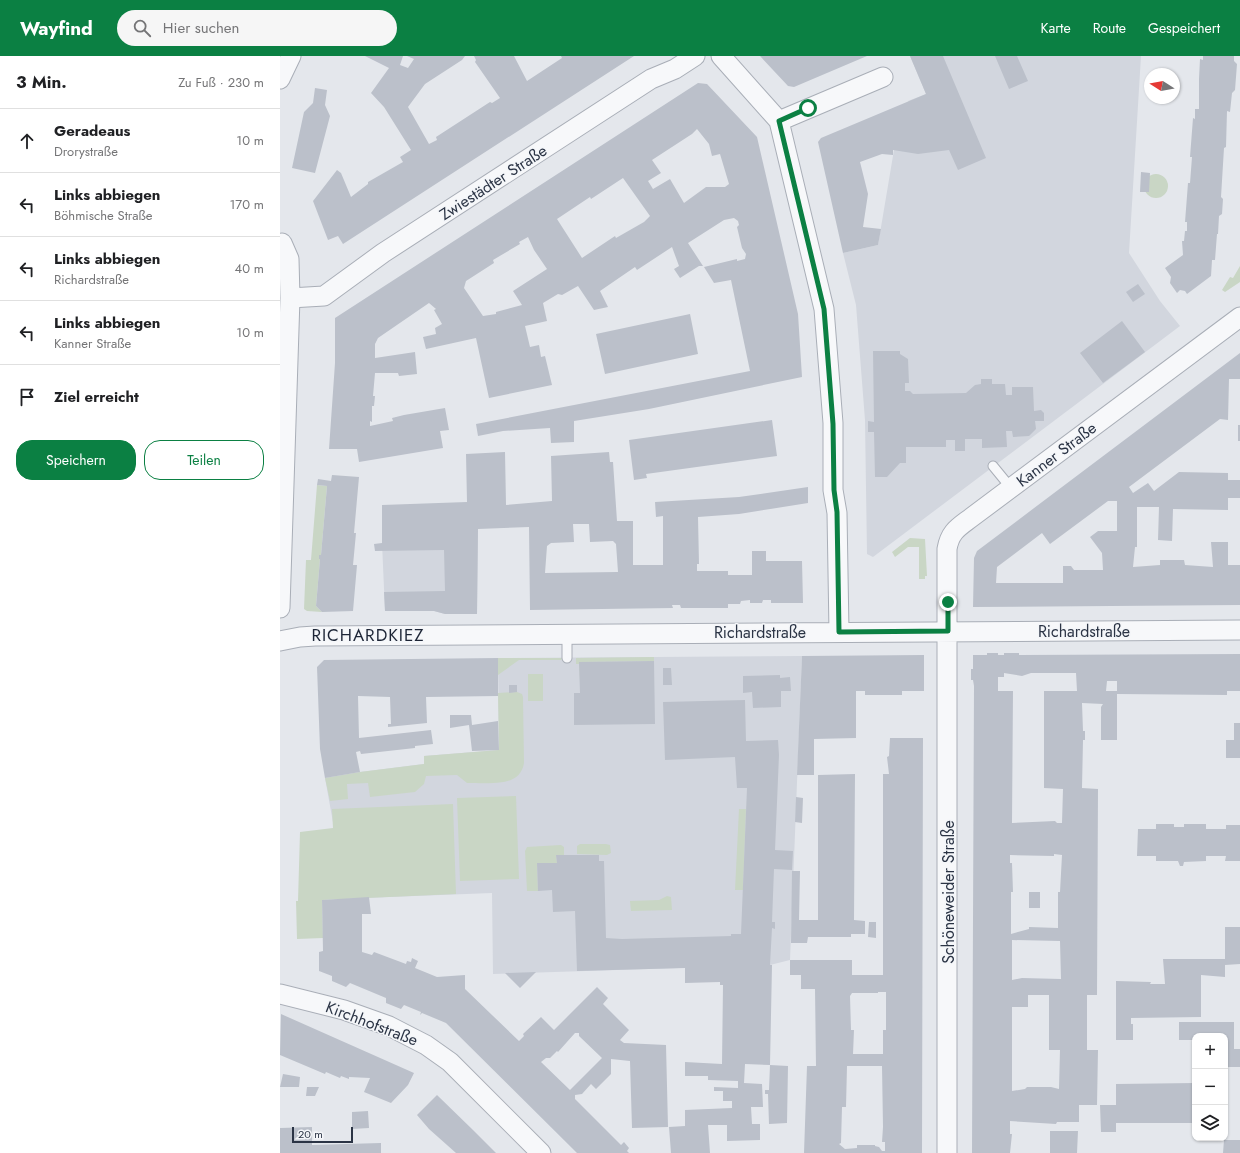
<!DOCTYPE html>
<html lang="de">
<meta charset="utf-8">
<style>
body{margin:0;font-family:Jost,sans-serif;background:#f6f6f6;color:#202124}
.controls{position:absolute;right:12px;bottom:12px;display:grid;overflow:hidden;border-radius:8px;box-shadow:0 1px 3px #0004}
.controls button{width:36px;height:36px;display:grid;place-items:center;padding:0;border:0;border-bottom:1px solid #e0e0e0;background:#fff;color:#202124;font:20px sans-serif}
.compass{position:absolute;left:864px;top:12px;width:36px;height:36px;border-radius:50%;background:#fff;box-shadow:0 1px 3px #0004;rotate:281deg}
.scale{position:absolute;left:12px;bottom:10px;width:61px;box-sizing:border-box;padding-left:4px;border:2px solid #2b3445;border-top:0;font-size:11px;line-height:14px;white-space:nowrap;color:#2b3445;-webkit-text-stroke:3px #f4f6f9;paint-order:stroke}
.stop{position:absolute;width:12px;height:12px;margin:-9px;border:3px solid #0b8043;border-radius:50%;background:#fff}
.stop.end{background:#0b8043;border-color:#fff;box-shadow:0 1px 4px #0008}
.list{margin:0;padding:0;list-style:none}
h2{display:flex;justify-content:space-between;align-items:center;height:52px;margin:0;padding:0 16px;font-size:17px}
h2 small{font-size:13px;font-weight:400;color:#757577}
.list li{display:grid;grid-template-columns:26px 1fr auto;gap:12px;align-items:center;box-sizing:border-box;height:64px;padding:0 16px;border-top:1px solid #e0e0e0}
.list b{display:block;font-size:15px;white-space:nowrap}
.list p{margin:0;font-size:13px;white-space:nowrap;color:#757577}
.list em{font-size:13px;font-style:normal;color:#757577}
.actions{display:flex;gap:8px;padding:12px 16px}
.actions a{flex:1;padding:9px 0;border:1px solid #0b8043;border-radius:16px;text-align:center;font-size:14px;color:#0b8043}
.actions .main{background:#0b8043;color:#fff}
.icon{flex:none;width:22px;height:22px;fill:none;stroke:currentColor;stroke-width:2;stroke-linecap:round;stroke-linejoin:round}
.map{position:relative;flex:none;width:960px;height:1097px;overflow:hidden}
header{display:flex;align-items:center;gap:24px;box-sizing:border-box;height:56px;padding:0 20px;background:#0b8043;color:#fff}
header strong{font-size:19px}
nav{display:flex;gap:22px;margin-inline-start:auto;font-size:14px}
.search{width:280px;height:36px;background:#f6f6f6;display:flex;align-items:center;gap:10px;box-sizing:border-box;padding:0 14px;border-radius:22px;color:#757577;font-size:15px}
main{display:flex}
aside{flex:1;background:#fff}
.map>svg:first-child{display:block}
</style>
<header>
<strong>Wayfind</strong>
<div class="search"><svg class="icon" aria-label="search" viewBox="0 0 24 24"><circle cx="10" cy="10" r="6"/><path d="M15 15l6 6"/></svg>Hier suchen</div>
<nav><a>Karte</a><a>Route</a><a>Gespeichert</a></nav>
</header>
<main>
<aside>
<h2>3 Min.<small>Zu Fuß · 230 m</small></h2>
<ul class="list">
<li><svg class="icon" aria-label="ahead" viewBox="0 0 24 24"><path d="M12 20V5M6 11l6-6 6 6"/></svg><div><b>Geradeaus</b><p>Drorystraße</p></div><em>10 m</em></li>
<li><svg class="icon" aria-label="left" viewBox="0 0 24 24"><path d="M17 20v-9H6M10 6l-5 5 5 5"/></svg><div><b>Links abbiegen</b><p>Böhmische Straße</p></div><em>170 m</em></li>
<li><svg class="icon" aria-label="left" viewBox="0 0 24 24"><path d="M17 20v-9H6M10 6l-5 5 5 5"/></svg><div><b>Links abbiegen</b><p>Richardstraße</p></div><em>40 m</em></li>
<li><svg class="icon" aria-label="left" viewBox="0 0 24 24"><path d="M17 20v-9H6M10 6l-5 5 5 5"/></svg><div><b>Links abbiegen</b><p>Kanner Straße</p></div><em>10 m</em></li>
<li><svg class="icon" aria-label="arrive" viewBox="0 0 24 24"><path d="M6 21V4h12l-3 4 3 4H6"/></svg><div><b>Ziel erreicht</b></div></li>
</ul>
<div class="actions"><a class="main">Speichern</a><a>Teilen</a></div>
</aside>
<div class="map">
<svg width="960" height="1097" viewBox="0 0 960 1097">
<rect width="100%" height="100%" fill="#e4e7ec"/>
<path fill="#d2d6de" d="M630 0H861L849 197 880 245 900 270 593 501 587 498 585 364 576 249 563 197 598 189 616 82 640 66 628 45 646 38Z
M198 473 197 558H165L154 555H105L102 487Z
M522 600 510 904 490 909 213 918 212 837 57 843 54 772 45 722 80 716 144 708V700L219 694 218 602Z"/>
<path fill="#c9d6c5" d="M864 130a12 12 0 1 1 24 0a12 12 0 1 1-24 0Z
M960 210V226L945 236 942 234 950 221 953 222Z
M37 429 47 430 41 499H39V502L40 503 36 550 42 556 27 555 24 553 26 504H31Z
M630 482 645 483 647 520H645V523H639V491H628L615 501 612 496Z
M374 601V605L300 606 299 624V608H296V602Z
M218 602H282L281 604H239L218 619Z
M248 618H263V645H248Z
M237 636 242 638 243 641 244 707C240 733 207 726 187 727L177 719 146 720 144 728 135 736 90 741 88 727 67 728 68 743 50 745 45 722 80 716 144 708V700L219 694 218 637Z
M236 740 239 823 180 825 177 742Z
M173 748 176 838 42 844 43 882 17 883 16 845H18L20 776 53 772 52 753Z
M459 753H466L463 834H455Z
M300 788H326L330 789 331 797 327 799 297 798V790Z
M281 789 284 791V799H276L277 807 257 808 258 835H247L245 795 247 791Z
M387 840 391 841 392 854 351 855 350 845 379 844Z"/>
<path fill="#bbc0ca" fill-rule="evenodd" d="M85 0H123L120 9 128 12 134 3 127 0H185L182 4 145 28 128 51 149 88 157 84 156 81 210 46 212 47 220 42 195 6 196 4 194 0H234L247 25 282 2 281 0H354L63 188 58 180 48 184 33 145 57 114 61 117 71 141 88 128V126L123 106 120 101 131 94 104 51 91 37 109 12Z
M480 0H587L514 31 508 30Z
M630 0H663L706 102 678 114 669 94 638 98 613 94V99L602 98 580 106 588 138 583 171 601 173 598 189 563 197 538 86 541 82 646 38Z
M715 0H737L748 25 729 33Z
M923 0H954V5L957 8 955 34 952 37 950 56 947 55 946 91 944 92 941 141 943 143 942 158 939 160 938 178H937L935 204H932L931 220 907 238 905 235 900 234 897 237 890 227 891 221 885 212 903 199 902 185H904L905 175H907V166H905L908 127H910L912 101H910L913 62 915 63V53H919V23L920 3 923 4Z
M418 27 427 28 477 81 518 258 522 321 369 353 294 365V386L271 387 270 372 223 375 198 380 196 368 470 315 451 224 434 227 424 211 457 203V205L465 203 466 198 462 192 457 171 459 169 458 165 454 162 444 164 408 187 423 210H419L400 222 394 213 399 210 392 191 357 214 355 211 320 235 328 251 314 254 298 230 282 239 278 238 263 247 267 265 245 270 250 291 259 289 261 301 265 300 272 329 209 342 196 282 146 293 143 281 156 278 155 272 162 268 154 254 156 253 149 247 98 282 95 288V302L135 296 137 318 119 320 118 317H95L93 340H95L94 350H92V366L90 365V370L113 365 112 362 124 359 165 352 169 374 160 375 163 392 79 406 77 393H49L55 307V262ZM417 73 429 88 432 100 440 98 449 128 445 131H426L404 147 390 123 373 133 368 125 381 117 372 104 412 78ZM343 122 370 160 364 166 336 182 335 180 302 202 277 163 310 141 311 143ZM248 181 254 194 267 213 233 235 242 249 216 256V258L203 260 184 232 186 225 214 207 213 204 240 188 239 186Z
M35 32 47 34 45 49 50 60 35 117 12 112 24 56 33 47Z
M861 116 870 117 869 136H860Z
M858 228 865 238 853 246 846 236Z
M410 258 418 298 325 318 316 278Z
M842 265 865 296 823 327 800 297Z
M593 295H620V298L628 303 629 327H625V335H630L633 338 686 337 695 329 701 328V323H712V328H725L726 339H732V331H753L754 355 761 354 764 357V365H755L756 373 749 380 733 381 732 375H726L727 391 702 392V383H685V395H675V384H666V391H626V407H620L607 421H595L594 376H588V365L594 366Z
M960 297V323H949L948 364 940 363 849 431 853 437 868 427 874 435 899 416 948 417V424H960V442H948V454L893 453 892 485 878 484 879 451H857V491H855L853 511 880 509V504H904L905 509 933 511 931 486H948V509H960V549L693 551 694 502 697 495ZM828 445H837V475H818L810 481 822 497 823 514H794L791 510H783V527H716L717 511 762 477 770 488Z
M492 364 497 400 366 418 367 422 354 424 349 384Z
M958 369H960V385H958Z
M225 396 226 449 272 445 271 400 329 396 330 406H333L337 465H353V509H383V460L376 461 375 446 459 441 528 431V447L459 458 418 461 419 508H417V515H448V519H472V495H486V505H522L523 547H491V544H483L482 547H470V544L461 545 460 548H448V552H401L400 549H392L393 552 250 554 249 471 198 473 197 558H165L154 555H105L104 536 165 535 164 494 95 495 94 488 102 487V449L187 446 186 398ZM293 468H309L310 486 333 485 336 488 338 516 265 517 267 490 271 487 294 486Z
M52 419 79 421 74 477H76L73 509H77L73 555 42 556 36 550 40 503H39V499H41L47 430 37 429 38 423 51 425Z
M707 597H718V599H724V597H739V599L960 598V635H947V639L837 638V684H821V651L823 648 802 647 803 675H805V684H803L802 732 818 733 817 939H807V994H818L817 1049H799V1066H777L776 1068 730 1065V1078H732L730 1097H692L694 630 693 624H691V613H693V599H707ZM724 617 742 620 751 617H796L797 635H764V732L783 733 782 767H777L775 765 732 767 733 635H718V621H724ZM827 625H837V635H826ZM774 798 782 799 780 836H778V872L749 871V873L731 878V836H733L732 807H730V799L774 800ZM732 884 780 885 781 923 742 922 732 924ZM748 939H769V994H780L779 1033 771 1031H747L745 1033 732 1035V951H748Z
M644 599V635H622V639H585V635H576V682L534 683V719H517L522 600Z
M218 602V640L146 641 147 667 108 671V668H111L110 641 78 640 79 682 151 674 153 688 135 690V692L81 698 80 695 76 696 80 716 45 722 40 693 37 611 44 604Z
M374 605 375 668 294 669V637H300L299 606Z
M383 612H391L392 629H383Z
M500 619V622L510 621 511 635H501V651L473 652 472 636 463 637V620Z
M229 629H237V636L229 637Z
M465 644 466 685 498 684 499 699 495 794 513 795 512 814 494 813 492 866H495V873L492 872 490 909H492L490 1009 465 1008 464 1027 482 1028 483 1051H471L472 1068H480V1084L447 1085V1069H428L430 1097H391L389 1071 405 1070V1054L452 1052V1045H443V1035H434V1031L458 1032V1025L428 1024V1020H405V1006L442 1008 443 929H440V926L405 927V912L297 915 295 855 273 856 272 834 258 835 257 807H277L276 799H319V805H324L326 882 342 883 451 880V878H461L467 732H457L455 701 385 704 383 646Z
M170 659H191L192 669 218 665 219 694 192 695 189 669 170 672Z
M954 667H960V702H946V684H954Z
M610 682H643L642 1097H524L527 1010H536L535 933H521V919H510V904H572V919H603V718H609L607 701 609 700ZM598 936H606V974H603V998H573L574 974H571L570 940 572 937H598ZM567 1010H602L603 1071 602 1086H605V1095H602L599 1091 595 1090V1089H577V1092L565 1093 559 1088 561 1087 562 1051H566Z
M575 718 574 864 585 865V878H571V881H528L527 887H511L512 815H520L519 864H538V719Z
M516 741 523 742 522 767 515 766Z
M876 768H894V771H904V768H926V773H946V769H960V805H945L946 800H926V805L904 806 903 810H900L898 805H876V800H857L858 773H876Z
M749 836H760V852H749Z
M89 841 91 858H82V896L92 899 94 896 126 908 127 905 131 906 132 902 138 905 135 912 157 921 185 919V933L239 985 244 980 243 978 261 961 274 974 317 931 328 942 323 948 349 974 340 984 344 987 386 989 388 1071 352 1072 350 1005 331 1003V1018L316 1033 311 1028 302 1038 295 1039V1043L341 1089 344 1086 349 1092 347 1095 349 1097H297L166 967 142 957 140 959 141 956 124 949 121 953 106 947V942L70 927 66 931 52 925V920L39 915V896L43 895 42 844ZM295 977H299V980L322 1002 290 1034 261 1006 266 1002H270L277 995 278 996Z
M589 866H596V882L588 881Z
M945 871H960V908L945 909V921L921 919V961L851 962V968H853V984H836V925L871 926 870 928H885L883 903H945Z
M256 916 240 932 225 917Z
M1 958 134 1017 128 1029 111 1047 84 1036 90 1022 69 1021V1023L61 1020 60 1022 46 1016 45 1018 0 999Z
M899 966H954V993H960V1011H945V980H915V984H899Z
M490 1009 508 1010 507 1067 489 1068 488 1038H485V1034H489Z
M3 1018 20 1021 19 1031H0Z
M915 1027V1067H836V1076H821L820 1049H836V1028Z
M27 1031H39L35 1040H26Z
M157 1039 193 1074 216 1097H176L149 1073 137 1059Z
M88 1055 89 1072 72 1073V1056Z
M32 1071V1089L101 1087V1097H0V1072Z
M770 1075H798L797 1097H770Z
M944 1084H960V1097H943Z"/>
<g fill="none" stroke-linecap="round" stroke-linejoin="round">
<g stroke="#a9aeb7" stroke-width="11">
<path id="service" d="M713 410 731 432
M287 578V602"/>
</g>
<g stroke="#a9aeb7" stroke-width="21">
<path id="minor" d="M441 0 499 65 544 253 553 367V434L557 457 559 576
M0 23 11 0
M499 65 603 21
M10 242 44 240 103 197 371 23 395 13 415 0
M0 552 10 242 9 203 2 187
M0 585 20 581 35 580 960 574
M0 938 64 954 109 970 146 989 170 1006 261 1097
M667 1097V493C670 475 679 471 692 461L960 261"/>
</g>
<use href="#service" stroke="#f7f8fa" stroke-width="9"/>
<use href="#minor" stroke="#f7f8fa" stroke-width="19"/>
</g>
<g fill="none" stroke-linecap="round" stroke-linejoin="round">
<path stroke="#0b8043" stroke-width="5" d="M528 52 499 65 544 253 553 368 554 434 557 456 559 576 668 575V546"/>
</g>
<g text-anchor="middle" stroke-width="3" stroke-linejoin="round" paint-order="stroke">
<g font-size="16" fill="#2b3445" stroke="#f4f6f9">
<text transform="translate(213 126) rotate(-33)" y="6">Zwiestädter Straße</text>
<text transform="translate(776 398) rotate(-37)" y="6">Kanner Straße</text>
<text x="804" y="581">Richardstraße</text>
<text x="480" y="582">Richardstraße</text>
<text transform="translate(668 836) rotate(-90)" y="6">Schöneweider Straße</text>
<text transform="translate(92 967) rotate(21)" y="6">Kirchhofstraße</text>
</g>
<g font-size="17" letter-spacing="1" fill="#1d2536" stroke="#f4f6f9">
<text x="88" y="585">RICHARDKIEZ</text>
</g>
</g>
</svg>
<div class="controls">
<button>+</button>
<button>−</button>
<button><svg class="icon" aria-label="layers" viewBox="0 0 24 24"><path d="M12 4l9 5-9 5-9-5zM3 14l9 5 9-5"/></svg></button>
</div>
<svg class="compass" viewBox="-18 -18 36 36"><path d="M0-13l5 13h-10z" fill="#e53935"/><path d="M0 13l5-13h-10z" fill="#757577"/></svg>
<div class="scale">20 m</div>
<div class="stop" style="left:528px;top:52px"></div>
<div class="stop end" style="left:668px;top:546px"></div>
</div>
</main>
